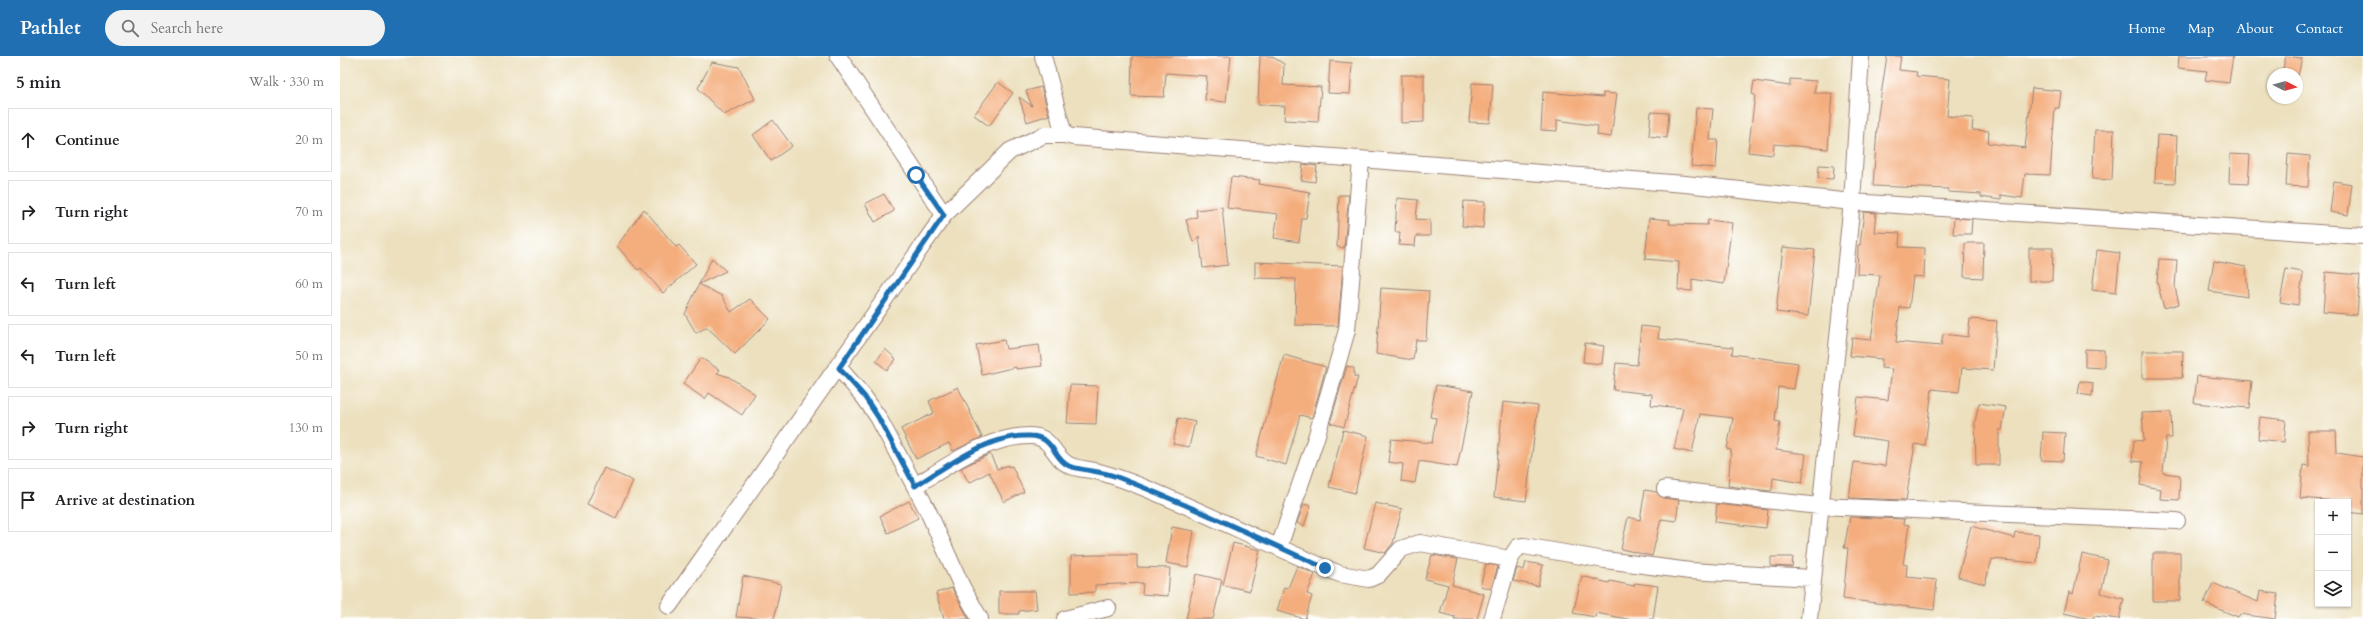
<!DOCTYPE html>
<meta charset="utf-8">
<style>
body{margin:0;font-family:Cardo,serif;background:#f2f2f2;color:#202124}
.controls{position:absolute;right:12px;bottom:12px;display:grid;overflow:hidden;border-radius:0px;box-shadow:0 1px 3px #0004}
.controls button{width:36px;height:36px;display:grid;place-items:center;padding:0;border:0;border-bottom:1px solid #e0e0e0;background:#fff;color:#202124;font:20px sans-serif}
.compass{position:absolute;left:1927px;top:12px;width:36px;height:36px;border-radius:50%;background:#fff;box-shadow:0 1px 3px #0004;rotate:95deg}
.stop{position:absolute;width:12px;height:12px;margin:-9px;border:3px solid #1f6fb2;border-radius:50%;background:#fff}
.stop.end{background:#1f6fb2;border-color:#fff;box-shadow:0 1px 4px #0008}
.list{margin:0;padding:0;list-style:none}
h2{display:flex;justify-content:space-between;align-items:center;height:52px;margin:0;padding:0 16px;font-size:17px}
h2 small{font-size:13px;font-weight:400;color:#757577}
.list li{display:grid;grid-template-columns:26px 1fr auto;gap:12px;align-items:center;box-sizing:border-box;height:64px;margin:0 8px 8px;padding:0 8px;border:1px solid #e0e0e0;border-radius:0px}
.list b{display:block;font-size:15px;white-space:nowrap}
.list em{font-size:13px;font-style:normal;color:#757577}
.icon{flex:none;width:22px;height:22px;fill:none;stroke:currentColor;stroke-width:2;stroke-linecap:round;stroke-linejoin:round}
.map{position:relative;flex:none;width:2023px;height:563px;overflow:hidden}
header{display:flex;align-items:center;gap:24px;box-sizing:border-box;height:56px;padding:0 20px;background:#1f6fb2;color:#fff}
header strong{font-size:19px}
nav{display:flex;gap:22px;margin-inline-start:auto;font-size:14px}
.search{width:280px;height:36px;background:#f2f2f2;display:flex;align-items:center;gap:10px;box-sizing:border-box;padding:0 14px;border-radius:22px;color:#757577;font-size:15px}
main{display:flex}
aside{flex:1;background:#fff}
.map>svg:first-child{display:block}
</style>
<header>
<strong>Pathlet</strong>
<div class="search"><svg class="icon" aria-label="search" viewBox="0 0 24 24"><circle cx="10" cy="10" r="6"/><path d="M15 15l6 6"/></svg>Search here</div>
<nav><a>Home</a><a>Map</a><a>About</a><a>Contact</a></nav>
</header>
<main>
<aside>
<h2>5 min<small>Walk · 330 m</small></h2>
<ul class="list">
<li><svg class="icon" aria-label="ahead" viewBox="0 0 24 24"><path d="M12 20V5M6 11l6-6 6 6"/></svg><div><b>Continue</b></div><em>20 m</em></li>
<li><svg class="icon" aria-label="right" viewBox="0 0 24 24"><path d="M7 20v-9h11M14 6l5 5-5 5"/></svg><div><b>Turn right</b></div><em>70 m</em></li>
<li><svg class="icon" aria-label="left" viewBox="0 0 24 24"><path d="M17 20v-9H6M10 6l-5 5 5 5"/></svg><div><b>Turn left</b></div><em>60 m</em></li>
<li><svg class="icon" aria-label="left" viewBox="0 0 24 24"><path d="M17 20v-9H6M10 6l-5 5 5 5"/></svg><div><b>Turn left</b></div><em>50 m</em></li>
<li><svg class="icon" aria-label="right" viewBox="0 0 24 24"><path d="M7 20v-9h11M14 6l5 5-5 5"/></svg><div><b>Turn right</b></div><em>130 m</em></li>
<li><svg class="icon" aria-label="arrive" viewBox="0 0 24 24"><path d="M6 21V4h12l-3 4 3 4H6"/></svg><div><b>Arrive at destination</b></div></li>
</ul>
</aside>
<div class="map">
<svg width="2023" height="563" viewBox="0 0 2023 563">
<rect width="100%" height="100%" fill="#fff"/>
<filter id="ink" filterUnits="userSpaceOnUse"><feTurbulence type="fractalNoise" baseFrequency=".025" numOctaves="2"/><feDisplacementMap in="SourceGraphic" scale="8" xChannelSelector="R" yChannelSelector="G"/><feConvolveMatrix kernelMatrix="1 2 1 2 8 2 1 2 1" color-interpolation-filters="sRGB"/></filter>
<filter id="wash" filterUnits="userSpaceOnUse"><feTurbulence type="fractalNoise" baseFrequency=".012" numOctaves="4" result="noise"/><feDisplacementMap in="SourceGraphic" scale="16" xChannelSelector="R" yChannelSelector="G"/><feGaussianBlur stdDeviation="0.9" result="paint"/><feColorMatrix in="noise" values="0 0 0 0 0 0 0 0 0 0 0 0 0 0 0 0 0 1.4 0 .05"/><feComposite in="paint" operator="in"/></filter>
<g filter="url(#wash)">
<rect width="100%" height="100%" fill="#ece0be"/>
<g id="blocks">
<path fill="#f4ad7d" d="M792 0H891L886 46 865 44 867 20 826 17 824 41 791 40Z
M920 0H931L944 8 943 29 981 31 978 66 944 64 945 50 918 49Z
M1547 0H1561L1559 14 1577 16 1576 20 1610 23 1607 60 1633 62 1632 74 1649 75 1648 87 1685 92 1692 32 1721 35 1719 52H1715L1710 119 1685 118 1682 142 1661 139V144L1641 141V138L1608 136V133L1533 130 1538 59Z
M1839 0H1893L1889 27 1865 24 1867 15 1838 12Z
M1946 0 1962 2 1958 20 1957 18 1942 16Z
M990 5 1012 7 1010 38 988 37Z
M372 6 399 11 415 43 384 59 358 32Z
M1061 19H1084V66L1061 67Z
M1450 23 1476 25 1474 37H1492L1488 93 1434 88 1433 99 1408 96 1415 39 1412 38 1414 25 1450 30Z
M658 26 673 37 649 70 634 59Z
M1132 27 1153 28 1150 67 1129 66Z
M701 31 709 59 687 66 679 41 692 50 686 35Z
M1203 36 1263 41V37L1277 38 1271 81 1257 79 1258 70 1217 64V75L1201 74Z
M1356 52 1373 53 1370 84H1378L1376 112 1351 110Z
M1311 56 1329 57 1327 82 1309 80Z
M433 64 452 90 431 105 413 79Z
M1755 74H1774L1772 124 1752 123Z
M1817 79 1837 80 1835 127 1815 126Z
M1890 98 1910 99 1908 128 1889 127Z
M1948 98 1970 100 1968 131 1946 130Z
M963 108 977 110 975 126 961 124Z
M1479 109 1494 110 1493 123 1478 122Z
M891 121 920 124 919 128 970 136 966 162H962L959 186 934 182 938 158 887 152Z
M1994 125 2012 128 2008 159 1990 156Z
M544 138 554 155 535 166 525 148Z
M999 139H1009L1004 192 997 191Z
M1057 142 1078 144 1076 163 1090 164V180H1076L1075 190 1059 189 1060 176H1055Z
M1124 145 1145 146 1143 172 1122 170Z
M882 151 888 209 863 212 859 180 853 186 846 164 857 161 856 154Z
M304 153 336 191 339 189 356 208 323 237 301 212 298 214 277 190Z
M1524 156 1536 157 1534 176 1560 177 1559 191 1585 192 1584 221 1573 220 1569 252 1560 251 1556 286 1601 290 1603 278 1628 281 1630 263 1657 265 1653 314 1622 312 1619 336 1592 333 1585 390 1575 388 1566 444 1509 442 1514 406 1545 410 1548 385 1513 380 1518 341 1548 344 1552 313 1541 312 1542 303 1510 300 1512 282 1531 284 1540 219 1517 218 1518 189H1520Z
M1309 162 1330 164 1329 168 1367 169 1368 164 1392 167 1384 228 1352 223V235L1338 234 1339 206 1305 203Z
M1614 162 1632 163 1631 178H1613Z
M1625 187H1644L1643 222 1624 221Z
M1443 191 1475 194 1468 260 1436 256Z
M1689 192H1713L1712 225H1689Z
M1757 194 1780 197 1776 237 1752 234Z
M372 202 386 215 359 228Z
M1819 203 1837 204 1835 231 1839 248 1824 252 1817 226Z
M1874 205 1906 211 1908 241 1869 235Z
M915 206 1003 210 998 270 955 269 956 223 915 222Z
M1946 213 1962 216 1963 219 1958 249 1940 246Z
M1986 216 2020 219 2017 259 1983 256Z
M359 228 382 240 391 256 410 243 430 263 395 298 367 271 356 277 345 258Z
M1041 232 1089 235 1086 284H1076L1073 304 1036 298Z
M1301 270 1319 272 1318 283 1393 291 1392 298 1458 307 1454 333 1438 331 1435 365 1440 366 1436 394 1466 398 1462 427 1433 422 1432 434 1430 435 1388 430 1391 394 1387 393 1393 362 1360 358 1352 397 1334 393 1343 352 1311 349 1312 338 1273 334 1276 307 1297 309Z
M664 284 666 293 699 289 702 310 676 313V311L642 319 636 289Z
M1245 287 1264 290 1262 308 1243 306Z
M545 293 556 303 547 314 536 305Z
M1745 293 1764 294V312L1745 311Z
M1802 295H1843L1842 322H1802Z
M944 299 986 311 972 362 960 359 946 409 916 400Z
M361 302 380 314 377 317 389 321 415 338 402 359 369 337 365 343 343 328Z
M1007 310 1014 312V321H1018L1004 371 990 367Z
M1857 320 1912 325 1909 352 1854 347Z
M1740 325 1753 327 1752 340 1738 338Z
M730 329 758 330 756 368 727 367Z
M1096 329 1133 335 1117 411 1079 405 1075 427 1061 425 1063 408 1048 406 1051 383 1092 387 1096 362 1090 361Z
M618 331 642 381 613 395 609 387 576 403 561 373 594 357 589 345Z
M1163 346 1198 350 1186 445 1154 441Z
M1639 347 1666 351 1662 374H1659V409H1636L1635 366Z
M1831 356 1832 382H1826L1823 417 1840 419 1839 444 1820 443 1821 433 1800 429 1803 406 1792 405 1794 384 1804 385 1802 357Z
M1920 361 1946 364 1944 386 1918 383Z
M838 362 855 366 849 391 833 388Z
M1003 374 1028 380 1015 437 989 431Z
M1968 375H1996L1997 397 2023 401V458L2008 456V446L1960 442 1963 409 1969 410Z
M1703 376 1725 377 1723 405 1701 404Z
M650 398 657 413 669 409V411L672 410 684 436 664 446 649 416 629 427 621 412Z
M264 412 293 425 276 462 247 448Z
M1305 434 1316 436 1324 442 1339 444 1336 465 1321 463 1312 500 1281 493 1288 461 1300 464Z
M569 445 578 462 548 477 540 460Z
M1035 447 1062 453 1053 487 1045 497 1024 492Z
M964 448 971 450 964 470 957 467Z
M1377 448 1428 454 1426 472 1375 466Z
M1510 461 1564 463 1563 468 1569 469 1563 508 1567 509 1566 521 1597 524 1594 554 1503 543 1508 492H1504Z
M1631 470 1674 482 1675 476 1699 478 1697 507 1652 503 1645 528 1618 521Z
M832 471 854 475 848 511 826 507Z
M893 487 920 494 910 535 883 529Z
M1813 497H1840V545H1813Z
M1742 498 1768 504 1761 537 1784 543 1779 563 1754 560 1753 563H1750L1724 557 1729 536 1733 538Z
M755 499H797V511L830 512 828 540 802 538 803 527 755 529V536L731 537V500Z
M1092 499 1118 503 1112 529 1144 538 1137 563H1114L1115 561 1100 557 1108 529 1085 523Z
M1431 501H1453L1452 511 1431 510Z
M1186 506 1203 509 1198 530 1173 525 1177 512 1184 514Z
M1146 508 1158 510 1151 533 1140 530Z
M957 510 975 518 967 538 972 540 965 563 937 555 944 531 948 532Z
M856 518 882 524 873 563H846Z
M403 520 441 528 434 563 396 561Z
M1242 520 1269 527 1270 525 1294 530 1295 527 1318 530 1313 563H1287L1256 557 1255 561 1233 557Z
M1873 527 1918 546 1920 535 1938 538 1935 563 1900 558 1898 561 1864 547Z
M612 532 614 536 629 563H604L596 537Z
M659 535H695L697 553 679 555V558H659Z"/>
</g>
</g>
<g filter="url(#ink)">
<use href="#blocks" fill-opacity="0" stroke="#9b8074" stroke-width="1"/>
<g fill="none" stroke-linecap="round" stroke-linejoin="round">
<g stroke="#9b8074" stroke-width="18">
<path id="minor" d="M498 0 604 159
M703 0 724 79 733 81 1345 128 1512 146 2023 180
M499 312 524 341 538 361 588 455 622 531 640 563
M575 430C609 409 648 380 690 380 713 380 713 402 729 409 736 413 747 413 755 415 769 418 782 423 795 428 865 456 931 490 1000 518L1029 523 1038 519 1061 493 1080 487 1170 503
M1325 433 1479 450 1837 465
M939 491 976 382 1007 274 1021 104
M329 550 604 159 670 95 704 79H724
M725 563 768 552
M1152 563 1170 503 1178 491 1184 490 1265 504 1350 515 1472 522
M1469 563 1512 146 1521 0"/>
</g>
<use href="#minor" stroke="#fff" stroke-width="16"/>
</g>
</g>
<g fill="none" stroke-linecap="round" stroke-linejoin="round" filter="url(#ink)">
<path stroke="#1f6fb2" stroke-width="5" d="M576 119 604 159 499 312 524 340 538 361 575 430C609 409 649 378 690 380 714 380 713 403 729 410 744 415 762 415 777 421 848 448 916 481 985 512"/>
</g>
</svg>
<div class="controls">
<button>+</button>
<button>−</button>
<button><svg class="icon" aria-label="layers" viewBox="0 0 24 24"><path d="M12 4l9 5-9 5-9-5zM3 14l9 5 9-5"/></svg></button>
</div>
<svg class="compass" viewBox="-18 -18 36 36"><path d="M0-13l5 13h-10z" fill="#e53935"/><path d="M0 13l5-13h-10z" fill="#757577"/></svg>
<div class="stop" style="left:576px;top:119px"></div>
<div class="stop end" style="left:985px;top:512px"></div>
</div>
</main>
